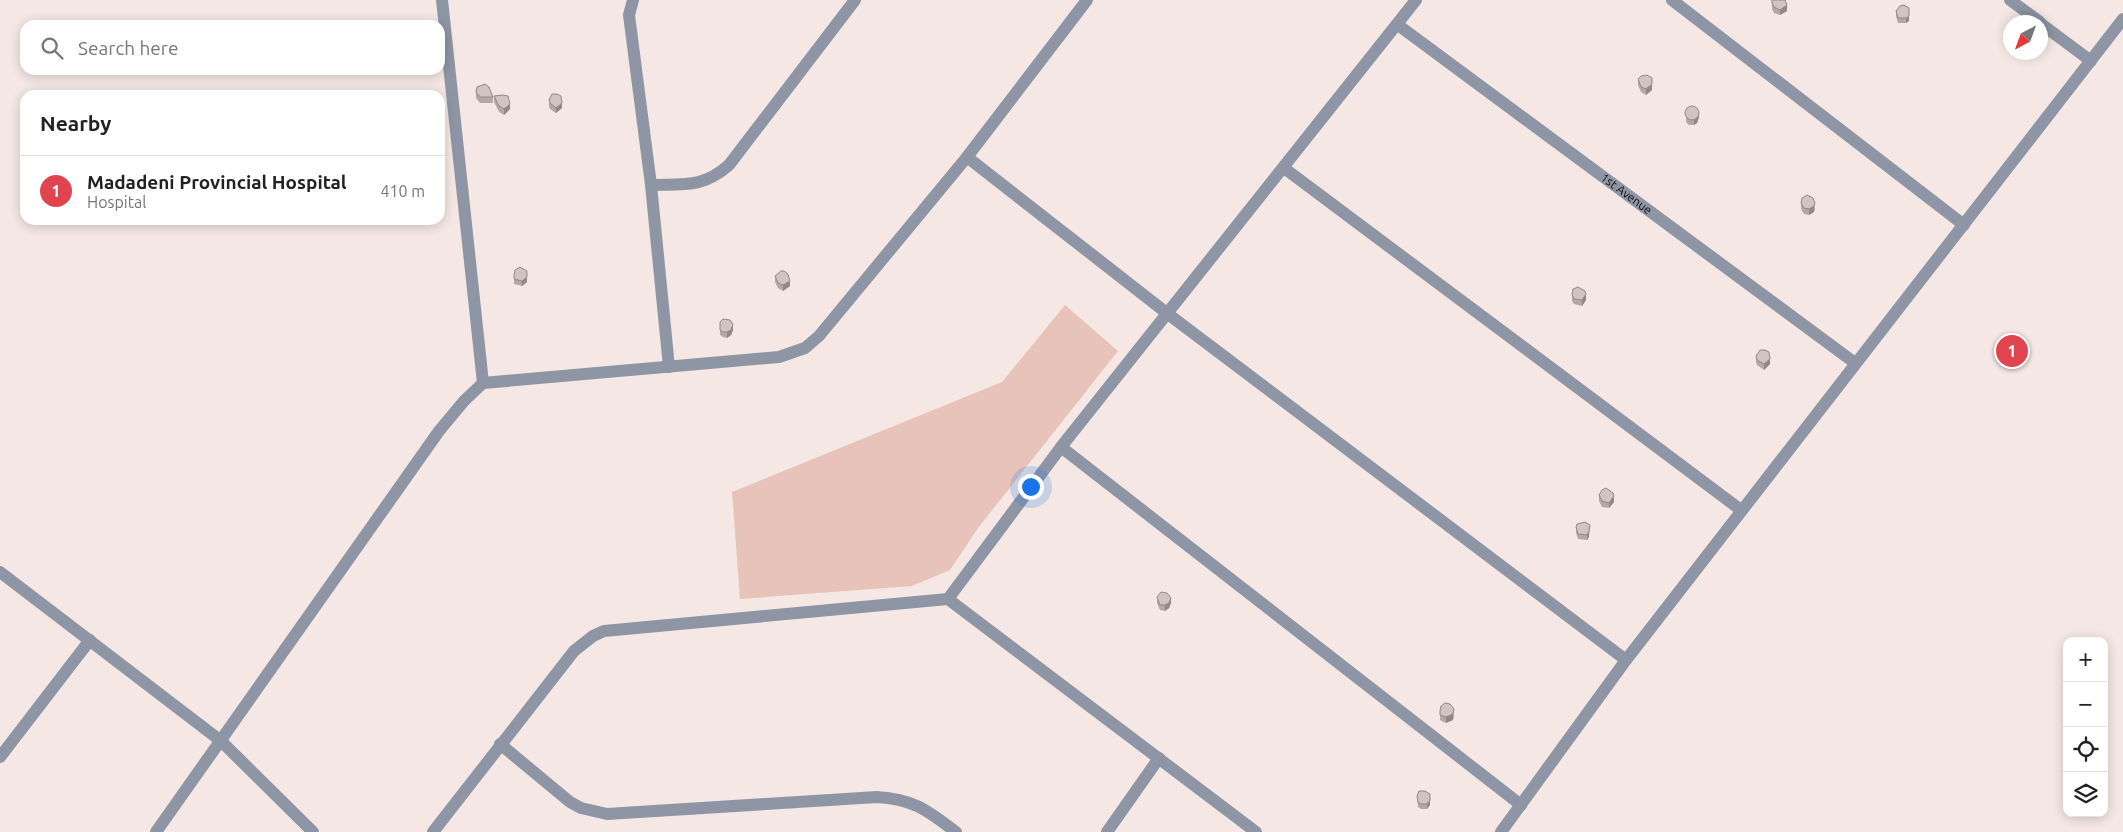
<!DOCTYPE html>
<meta charset="utf-8">
<style>
body{margin:0;font-family:Ubuntu,sans-serif;background:#f6f6f6;color:#222}
.controls{position:absolute;right:15px;bottom:15px;display:grid;overflow:hidden;border-radius:10px;box-shadow:0 2px 12px #0003}
.controls button{width:45px;height:45px;display:grid;place-items:center;padding:0;border:0;border-bottom:1px solid #e0e0e0;background:#fff;color:#222;font:25px sans-serif}
.compass{position:absolute;left:2003px;top:15px;width:45px;height:45px;border-radius:50%;background:#fff;box-shadow:0 2px 12px #0003;rotate:221deg}
.you{position:absolute;left:1030px;top:486px;width:18px;height:18px;margin:-12px;border:4px solid #fff;border-radius:50%;background:#1a73e8;box-shadow:0 0 0 8px #1a73e833}
.badge{display:grid;place-items:center;width:32px;height:32px;border-radius:50%;background:#446ee0;color:#fff;font-size:16px;font-weight:700}
.pin{position:absolute;translate:-50% -50%;border:2px solid #fff;box-shadow:0 1px 5px #0006}
.list{margin:0;padding:0;list-style:none}
h2{display:flex;justify-content:space-between;align-items:center;height:65px;margin:0;padding:0 20px;font-size:21px}
h2 small{font-size:16px;font-weight:400;color:#767676}
.list li{display:grid;grid-template-columns:32px 1fr auto;gap:15px;align-items:center;box-sizing:border-box;height:70px;padding:0 20px;border-top:1px solid #e0e0e0}
.list b{display:block;font-size:19px;white-space:nowrap}
.list p{margin:0;font-size:16px;white-space:nowrap;color:#767676}
.list em{font-size:16px;font-style:normal;color:#767676}
.icon{flex:none;width:28px;height:28px;fill:none;stroke:currentColor;stroke-width:2;stroke-linecap:round;stroke-linejoin:round}
.map{position:relative;flex:none;width:2123px;height:832px;overflow:hidden}
.search{position:absolute;background:#fff;box-shadow:0 2px 12px #0003;left:20px;top:20px;width:425px;height:55px;display:flex;align-items:center;gap:12px;box-sizing:border-box;padding:0 18px;border-radius:15px;color:#767676;font-size:19px}
.panel{position:absolute;background:#fff;box-shadow:0 2px 12px #0003;left:20px;top:90px;width:425px;height:135px;border-radius:15px}
.map>svg:first-child{display:block}
</style>
<div class="map">
<svg width="2123" height="832" viewBox="0 0 2123 832">
<rect width="100%" height="100%" fill="#f5e8e4"/>
<path fill="#e7c3ba" d="M1065 305 1118 351 978 528 950 570 912 586 740 599 732 492 1002 382Z"/>
<g fill="none" stroke-linecap="round" stroke-linejoin="round">
<g stroke="#8e95a4" stroke-width="12">
<path d="M442 0 483 383"/>
<path d="M633 0 629 15 651 185 669 367"/>
<path d="M1672 0 1964 225"/>
<path d="M2010 0 2040 22"/>
<path d="M2040 23 2091 61"/>
<path id="s1" d="M1398 25 1855 363"/>
<path d="M967 157 1168 314 1626 660"/>
<path d="M1284 168 1741 510"/>
<path d="M651 185C684 184 703 188 729 165L855 0"/>
<path d="M1061 447 1521 805"/>
<path d="M0 572 221 741 313 832"/>
<path d="M948 599 1061 447 1416 0"/>
<path d="M500 744 570 802 581 808 607 814 877 797C914 799 928 811 956 832"/>
<path d="M0 757 90 640"/>
<path d="M156 832 439 431 464 401 483 383 779 357 805 348 819 336 967 157 1087 0"/>
<path d="M433 832 574 651 593 636 604 631 948 599 1256 832"/>
<path d="M1107 832 1159 758"/>
<path d="M1501 832 1626 660 2123 19"/>
</g>
</g>
<path fill="#b3a8a5" d="M1772 0 1787 11 1780 15 1774 13 1772 9Z
M1900 6 1909 21 1906 23H1898L1896 16V11Z
M1638 79 1652 90 1646 95 1641 92 1638 85Z
M476 92 493 97V103H480L476 98Z
M494 96 510 109 504 115 499 112 494 102Z
M549 100 562 108 556 113 550 109 549 106Z
M1686 110 1699 117 1697 123 1694 125H1689L1686 122Z
M1801 203 1815 208 1814 212 1809 215 1804 214 1801 209Z
M527 271V282L522 286 514 284V275Z
M775 276 790 286 783 291 778 288 775 282Z
M1572 295 1586 300 1582 306 1574 304 1572 301Z
M720 322 733 330 731 335 727 338 723 337 720 335Z
M1756 356 1770 364 1764 370 1757 365 1756 362Z
M1599 495 1614 502 1609 508 1602 507 1599 501Z
M1590 525 1589 537 1587 540 1578 539 1576 533V527Z
M1157 597 1171 603 1169 608 1165 611 1160 610 1157 603Z
M1440 711 1454 715 1453 720 1446 723 1440 720Z
M1430 794V805L1427 809H1421L1418 807 1417 796Z"/>
<path fill="#928886" d="M1787 5V11L1780 15V10Z
M1909 16V21L1906 23V18Z
M1652 84V90L1646 95V89Z
M562 103V108L556 113V108Z
M510 104V109L504 115V109Z
M1699 112V117L1697 123 1694 125V120Z
M1815 203 1814 212 1809 215V209Z
M527 277V282L522 286V281Z
M790 281V286L783 291V285Z
M1586 294V300L1582 306V300Z
M733 324V330L731 335 727 338V332Z
M1770 359V364L1764 370V364Z
M1614 496V502L1609 508V503Z
M1589 531V537L1587 540V535Z
M1171 598V603L1169 608 1165 611V605Z
M1454 709 1453 720 1446 723V717Z
M1430 800V805L1427 809V804Z"/>
<path fill="#d0c3c0" stroke="#928886" d="M1772 0H1785L1787 5 1780 10 1774 7 1772 3Z
M1904 5 1909 8V16L1906 18H1898L1896 11 1900 6Z
M1647 75 1652 78V84L1646 89 1641 87 1638 79 1641 76Z
M485 84 489 87 493 97H480L476 92 477 87Z
M552 94H557L561 96 562 103 556 108 550 103 549 100Z
M503 95 508 96 510 104 504 109 499 106 494 96Z
M1685 113a7 7 0 1 1 14 0a7 7 0 1 1-14 0Z
M1807 195 1813 198 1815 203 1814 206 1809 209 1804 208 1801 203 1802 198Z
M520 267 527 271V277L522 281 514 279V275L515 270Z
M781 271H784L788 274 790 281 783 285 778 283 775 276Z
M1578 287 1585 291 1586 294 1582 300 1574 299 1572 295 1573 289Z
M723 319 730 320 733 324 731 330 727 332H723L720 330V322Z
M1760 350H1765L1769 352 1770 359 1764 364 1757 360 1756 356Z
M1606 488 1613 493 1614 496 1609 503 1602 501 1599 495 1602 490Z
M1585 522 1590 525 1589 531 1587 535 1578 534 1576 527 1577 524Z
M1161 592 1167 593 1171 598 1169 603 1165 605H1160L1157 597Z
M1445 703 1450 704 1454 709 1453 714 1446 717 1440 715V711L1441 706Z
M1419 791H1425L1430 794V800L1427 804H1421L1418 802 1417 796Z"/>
<g text-anchor="middle" stroke-width="5" stroke-linejoin="round" paint-order="stroke">
<g font-size="12" fill="#100c0b" stroke="#f5e8e4">
<text dy="4" stroke="none"><textPath href="#s1" startOffset="284">1st Avenue</textPath></text>
</g>
</g>
</svg>
<div class="controls">
<button>+</button>
<button>−</button>
<button><svg class="icon" aria-label="locate" viewBox="0 0 24 24"><circle cx="12" cy="12" r="6"/><path d="M12 2v4M12 18v4M2 12h4M18 12h4"/></svg></button>
<button><svg class="icon" aria-label="layers" viewBox="0 0 24 24"><path d="M12 4l9 5-9 5-9-5zM3 14l9 5 9-5"/></svg></button>
</div>
<svg class="compass" viewBox="-18 -18 36 36"><path d="M0-13l5 13h-10z" fill="#e53935"/><path d="M0 13l5-13h-10z" fill="#767676"/></svg>
<div class="you"></div>
<div class="pin badge" style="left:2012px;top:351px;background:#e0444e">1</div>
<div class="search"><svg class="icon" aria-label="search" viewBox="0 0 24 24"><circle cx="10" cy="10" r="6"/><path d="M15 15l6 6"/></svg>Search here</div>
<section class="panel">
<h2>Nearby<small></small></h2>
<ul class="list">
<li><span class="badge" style="background:#e0444e">1</span><div><b>Madadeni Provincial Hospital</b><p>Hospital</p></div><em>410 m</em></li>
</ul>
</section>
</div>
